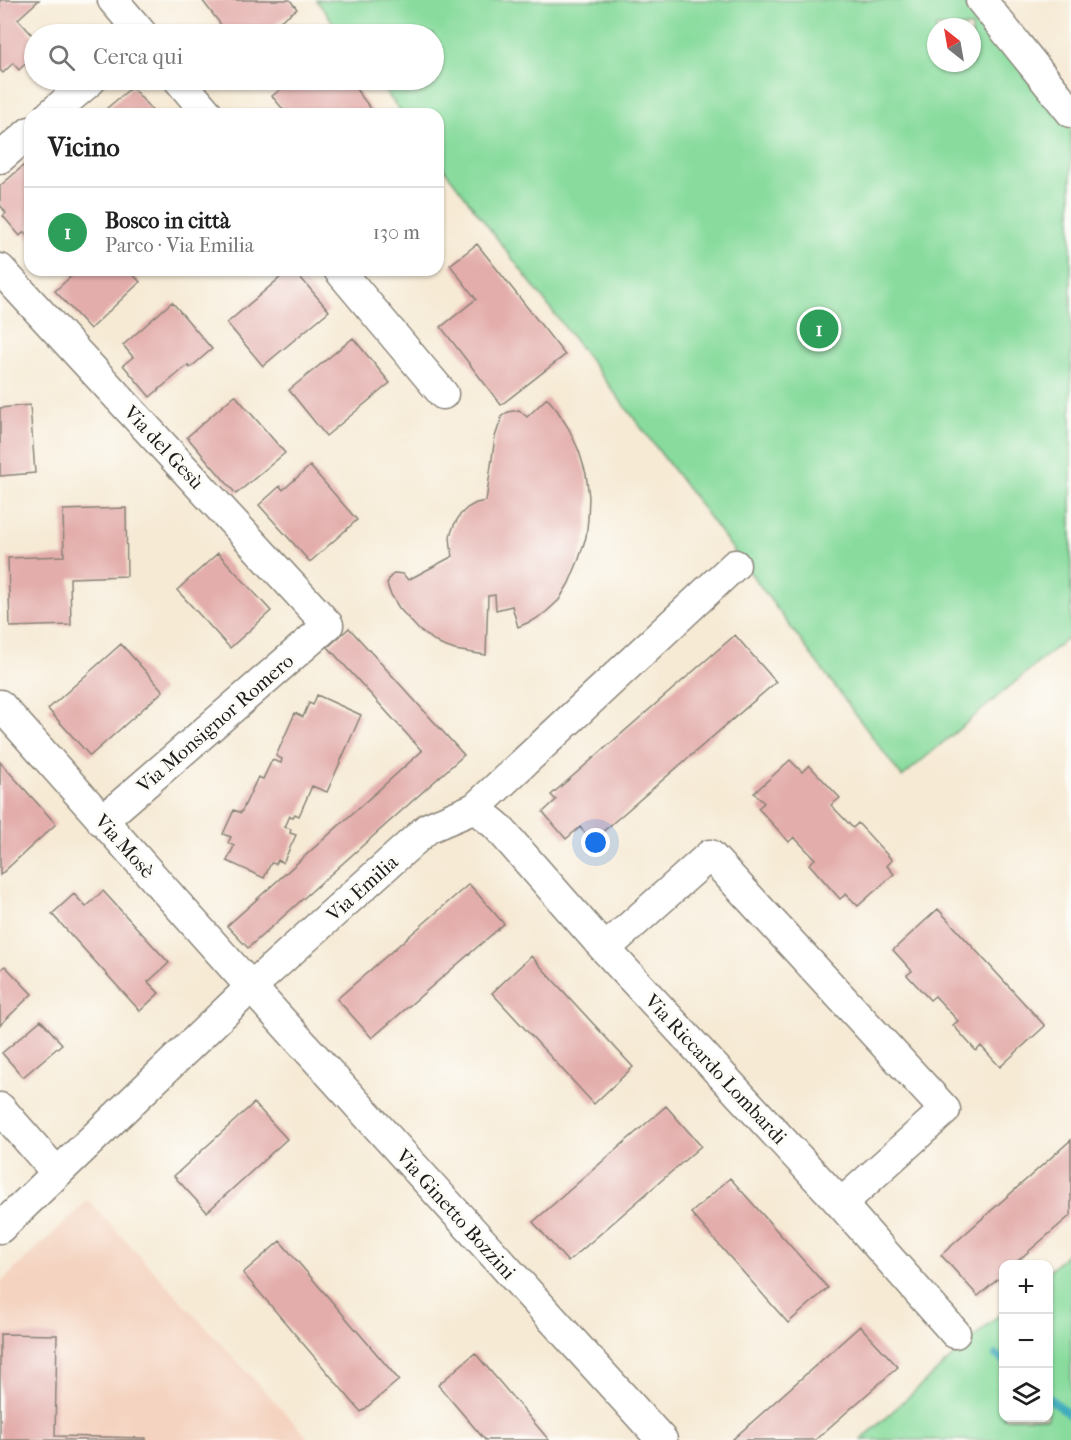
<!DOCTYPE html>
<html lang="it">
<meta charset="utf-8">
<style>
body{margin:0;font-family:"IM FELL French Canon",serif;background:#f2f2f2;color:#222}
.controls{position:absolute;right:18px;bottom:18px;display:grid;overflow:hidden;border-radius:12px;box-shadow:0 2px 4px #0004}
.controls button{width:54px;height:54px;display:grid;place-items:center;padding:0;border:0;border-bottom:2px solid #e0e0e0;background:#fff;color:#222;font:30px sans-serif}
.compass{position:absolute;left:927px;top:18px;width:54px;height:54px;border-radius:50%;background:#fff;box-shadow:0 2px 4px #0004;rotate:329deg}
.you{position:absolute;left:596px;top:843px;width:21px;height:21px;margin:-15px;border:4px solid #fff;border-radius:50%;background:#1a73e8;box-shadow:0 0 0 9px #1a73e833}
.badge{display:grid;place-items:center;width:39px;height:39px;border-radius:50%;background:#111827;color:#fff;font-size:20px;font-weight:700}
.pin{position:absolute;translate:-50% -50%;border:3px solid #fff;box-shadow:0 2px 6px #0006}
.list{margin:0;padding:0;list-style:none}
h2{display:flex;justify-content:space-between;align-items:center;height:78px;margin:0;padding:0 24px;font-size:26px}
h2 small{font-size:20px;font-weight:400;color:#767676}
.list li{display:grid;grid-template-columns:39px 1fr auto;gap:18px;align-items:center;box-sizing:border-box;height:90px;padding:0 24px;border-top:2px solid #e0e0e0}
.list b{display:block;font-size:22px;white-space:nowrap}
.list p{margin:0;font-size:20px;white-space:nowrap;color:#767676}
.list em{font-size:20px;font-style:normal;color:#767676}
.icon{flex:none;width:33px;height:33px;fill:none;stroke:currentColor;stroke-width:2;stroke-linecap:round;stroke-linejoin:round}
.map{position:relative;flex:none;width:1071px;height:1440px;overflow:hidden}
.search{position:absolute;background:#fff;box-shadow:0 2px 4px #0004;left:24px;top:24px;width:420px;height:66px;display:flex;align-items:center;gap:15px;box-sizing:border-box;padding:0 21px;border-radius:33px;color:#767676;font-size:22px}
.panel{position:absolute;background:#fff;box-shadow:0 2px 4px #0004;left:24px;top:108px;width:420px;height:168px;border-radius:18px}
.map>svg:first-child{display:block}
</style>
<div class="map">
<svg width="1071" height="1440" viewBox="0 0 1071 1440">
<rect width="100%" height="100%" fill="#fdfcf7"/>
<filter id="ink" filterUnits="userSpaceOnUse"><feTurbulence type="fractalNoise" baseFrequency=".0167" numOctaves="2"/><feDisplacementMap in="SourceGraphic" scale="12" xChannelSelector="R" yChannelSelector="G"/><feConvolveMatrix kernelMatrix="1 2 1 2 8 2 1 2 1" color-interpolation-filters="sRGB"/></filter>
<filter id="wash" filterUnits="userSpaceOnUse"><feTurbulence type="fractalNoise" baseFrequency=".008" numOctaves="4" result="noise"/><feDisplacementMap in="SourceGraphic" scale="24" xChannelSelector="R" yChannelSelector="G"/><feGaussianBlur stdDeviation="1.35" result="paint"/><feColorMatrix in="noise" values="0 0 0 0 0 0 0 0 0 0 0 0 0 0 0 0 0 1.4 0 .05"/><feComposite in="paint" operator="in"/></filter>
<g filter="url(#wash)">
<rect width="100%" height="100%" fill="#f6ead5"/>
<path fill="#f4d3c0" d="M88 1200 310 1440H0V1283Z"/>
<path fill="#88db9d" stroke="#527c5c" stroke-width="1.5" fill-rule="evenodd" d="M316 0H965L1071 129V635L902 777 694 497 438 161V114H403L376 80H434V34H342ZM936 27H972V63H936Z
M1071 1250V1440H861L1003 1311 1004 1418H1048L1049 1271Z"/>
<g fill="none" stroke-linecap="round" stroke-linejoin="round">
<path stroke="#3cabbb" stroke-width="8" d="M996 1355 1004 1361
M1048 1397 1071 1416"/>
</g>
<g id="blocks">
<path fill="#e3adab" d="M0 0H39L18 19 34 37V55L19 70 13 63 3 73 0 70Z
M202 0H290L297 9 261 34H228Z
M293 80H349L375 114H287L272 96Z
M132 87 155 114H100Z
M30 160V240L24 232 20 236 3 216 6 213 0 205V186Z
M477 244 565 355 501 405 441 327 476 299 450 265Z
M78 270H129L140 282 90 329 55 291Z
M289 270H294L329 311 263 366 227 323Z
M172 302 212 349 190 368 188 365 150 397 123 365 133 357 123 345Z
M353 338 390 383 326 436 289 390Z
M235 395 285 453 236 494 187 437Z
M547 398 557 410 569 429 579 451 586 474 589 497 588 519 586 537 579 559 569 583 559 600 546 612 534 620 518 627 512 606 496 610 495 595 488 596 486 655 455 650 441 645 419 630 399 608 390 593 387 584 390 577 395 573 403 574 408 580 453 556 451 548 450 536 454 525 460 515 467 508 476 503 486 501 495 437 502 416 508 412 519 410 527 417Z
M30 405 35 473 0 476V408Z
M310 466 357 520 310 562 259 505 280 486 283 490Z
M126 508 127 576 70 578 71 625 10 627 8 558 64 556 63 510Z
M218 553 271 611 230 648 177 590Z
M349 628 464 755 248 948 227 926 422 751 328 647Z
M735 635 776 682 592 841 580 827 566 839 543 812 556 800 551 795Z
M121 644 163 691 90 756 48 709Z
M317 695 361 715 327 792 312 786 299 816 295 814 293 817 290 816 285 827 291 829 290 833 296 835 283 863 278 860 276 864 271 863 264 878 227 861 234 846 228 843 231 837 223 834 234 810 241 813 258 777 263 779 272 760 281 763 282 759 276 756 295 713 303 717 309 703 313 705Z
M790 760 802 772 809 765 840 798 831 805 853 828 858 823 892 860 887 866 894 874 858 906 846 894 840 899 809 864 815 859 794 837 789 842 758 808 764 803 754 793Z
M0 762 56 824 0 875Z
M469 884 504 924 372 1038 337 999Z
M103 891 169 963 148 982 159 993 140 1011 52 914 74 894 86 907Z
M938 909 1045 1026 1000 1067 981 1046 976 1051 953 1025 958 1021 935 996 930 1000 907 975 912 971 893 950Z
M531 956 633 1067 594 1104 492 993Z
M5 966 32 994 0 1025V970Z
M41 1020 62 1044 23 1077 2 1053Z
M254 1103 287 1139 207 1212 174 1176Z
M666 1106 701 1146 568 1262 533 1222Z
M1071 1140V1215L1014 1264H1004V1274L978 1296 941 1255Z
M730 1178 828 1288 788 1323 691 1213Z
M280 1241 399 1380 361 1412 243 1273Z
M860 1326 898 1367 815 1440H732Z
M0 1334 57 1335 55 1436 146 1438V1440H0Z
M475 1353 549 1440H485L438 1385Z"/>
</g>
</g>
<g filter="url(#ink)">
<use href="#blocks" fill-opacity="0" stroke="#898378" stroke-width="1.5"/>
<g fill="none" stroke-linecap="round" stroke-linejoin="round">
<g stroke="#898378" stroke-width="33">
<path id="minor" d="M113 0 142 34
M981 0 1071 112
M179 80 208 114
M51 114 91 80
M0 158 30 132
M0 269 328 625 102 821
M339 270 443 394
M0 705 251 987 662 1440
M475 808 497 826 605 949 841 1204 955 1333
M605 949 710 855 945 1110 841 1204
M0 1108 57 1173
M0 1228 251 987 428 828 475 808 735 565"/>
</g>
<use href="#minor" stroke="#fff" stroke-width="30"/>
</g>
</g>
<g text-anchor="middle" stroke-width="6" stroke-linejoin="round" paint-order="stroke">
<g font-size="20" fill="#1c1c1c" stroke="#fdfcf7">
<text transform="translate(164 447) rotate(47)" y="7">Via del Gesù</text>
<text transform="translate(215 723) rotate(-41)" y="7">Via Monsignor Romero</text>
<text transform="translate(125 846) rotate(48)" y="7">Via Mosè</text>
<text transform="translate(362 888) rotate(-42)" y="7">Via Emilia</text>
<text transform="translate(716 1069) rotate(47)" y="7">Via Riccardo Lombardi</text>
<text transform="translate(456 1214) rotate(48)" y="7">Via Ginetto Bozzini</text>
</g>
</g>
</svg>
<div class="controls">
<button>+</button>
<button>−</button>
<button><svg class="icon" aria-label="layers" viewBox="0 0 24 24"><path d="M12 4l9 5-9 5-9-5zM3 14l9 5 9-5"/></svg></button>
</div>
<svg class="compass" viewBox="-18 -18 36 36"><path d="M0-13l5 13h-10z" fill="#e53935"/><path d="M0 13l5-13h-10z" fill="#767676"/></svg>
<div class="you"></div>
<div class="pin badge" style="left:819px;top:329px;background:#2e9e5b">1</div>
<div class="search"><svg class="icon" aria-label="search" viewBox="0 0 24 24"><circle cx="10" cy="10" r="6"/><path d="M15 15l6 6"/></svg>Cerca qui</div>
<section class="panel">
<h2>Vicino<small></small></h2>
<ul class="list">
<li><span class="badge" style="background:#2e9e5b">1</span><div><b>Bosco in città</b><p>Parco · Via Emilia</p></div><em>130 m</em></li>
</ul>
</section>
</div>
